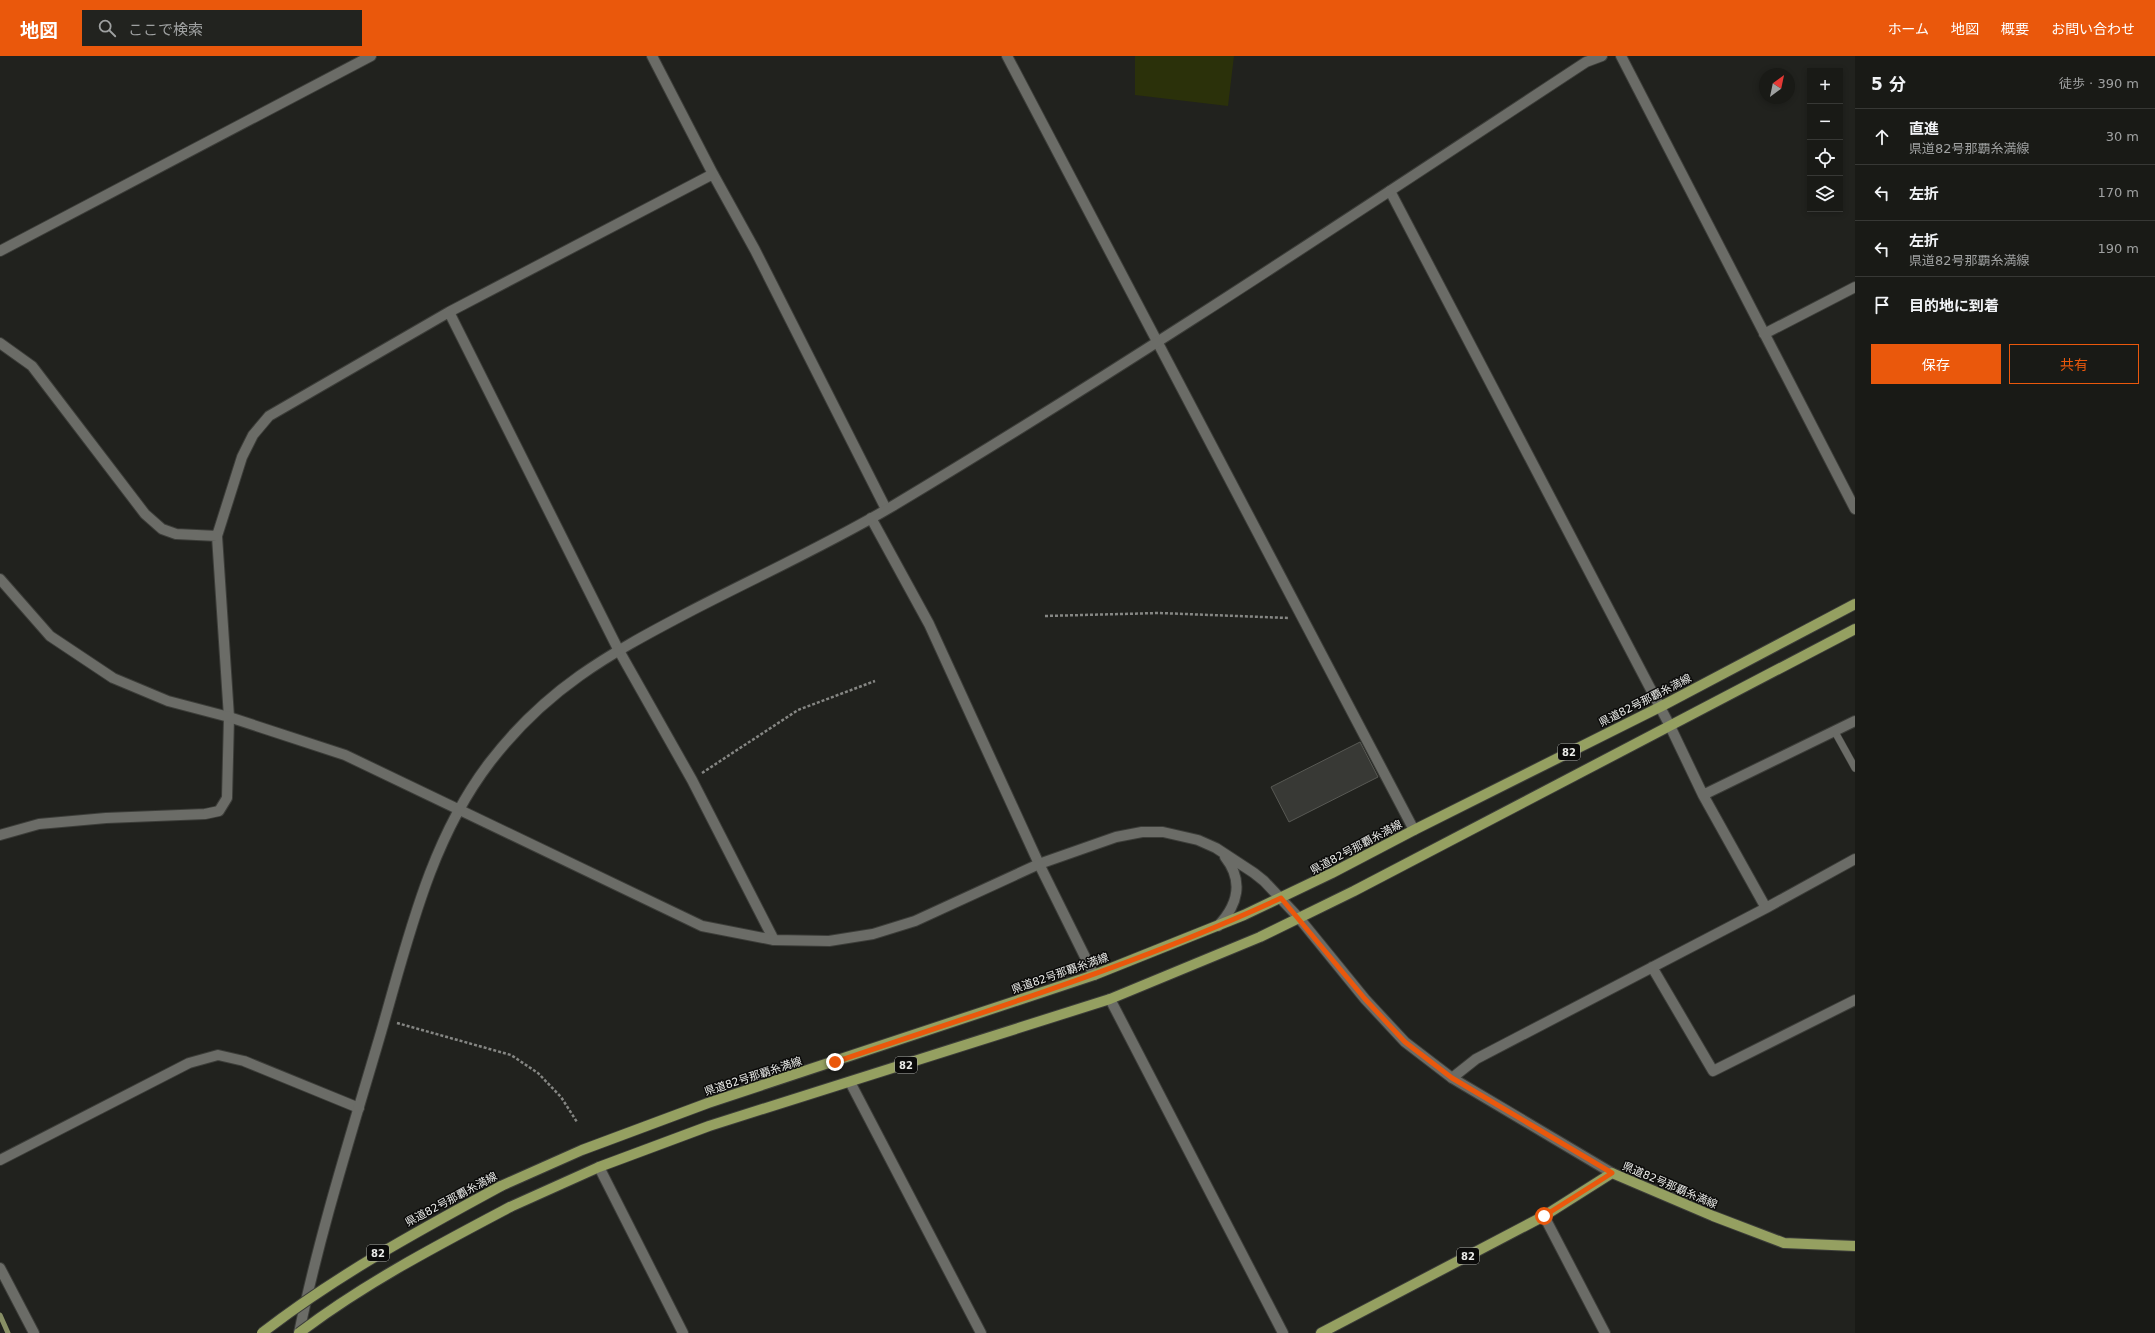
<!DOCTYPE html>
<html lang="ja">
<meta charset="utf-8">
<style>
body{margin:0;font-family:"DejaVu Sans","Noto Sans JP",sans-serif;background:#22231f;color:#f1f3f6}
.controls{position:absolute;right:12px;top:12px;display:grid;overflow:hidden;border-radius:0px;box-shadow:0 2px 6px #0003}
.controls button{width:36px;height:36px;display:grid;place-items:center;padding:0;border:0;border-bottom:1px solid #373835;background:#191a16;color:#f1f3f6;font:20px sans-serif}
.compass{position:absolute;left:1759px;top:12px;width:36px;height:36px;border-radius:50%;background:#191a16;box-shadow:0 2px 6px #0003;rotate:33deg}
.stop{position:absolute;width:12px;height:12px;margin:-9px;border:3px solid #ea580c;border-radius:50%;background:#fff}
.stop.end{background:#ea580c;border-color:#fff;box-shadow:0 1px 4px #0008}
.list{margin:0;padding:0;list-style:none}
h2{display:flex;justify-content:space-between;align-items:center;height:52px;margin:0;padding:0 16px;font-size:17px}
h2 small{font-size:13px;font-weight:400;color:#9fa1a1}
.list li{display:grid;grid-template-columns:26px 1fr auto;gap:12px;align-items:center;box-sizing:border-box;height:56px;padding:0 16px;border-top:1px solid #373835}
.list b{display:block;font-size:15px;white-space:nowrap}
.list p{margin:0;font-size:13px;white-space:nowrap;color:#9fa1a1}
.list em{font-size:13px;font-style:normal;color:#9fa1a1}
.actions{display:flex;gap:8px;padding:12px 16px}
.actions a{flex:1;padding:9px 0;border:1px solid #ea580c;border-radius:0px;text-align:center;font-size:14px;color:#ea580c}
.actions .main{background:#ea580c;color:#fff}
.icon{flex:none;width:22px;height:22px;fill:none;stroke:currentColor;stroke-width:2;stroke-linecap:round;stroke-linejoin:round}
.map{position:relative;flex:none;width:1855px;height:1277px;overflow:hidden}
header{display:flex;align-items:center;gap:24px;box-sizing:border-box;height:56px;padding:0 20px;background:#ea580c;color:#fff}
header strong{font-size:19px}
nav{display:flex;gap:22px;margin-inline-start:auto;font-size:14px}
.search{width:280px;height:36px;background:#22231f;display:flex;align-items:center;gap:10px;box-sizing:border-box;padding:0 14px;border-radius:0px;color:#9fa1a1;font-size:15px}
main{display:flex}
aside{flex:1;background:#191a16}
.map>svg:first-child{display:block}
</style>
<header>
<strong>地図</strong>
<div class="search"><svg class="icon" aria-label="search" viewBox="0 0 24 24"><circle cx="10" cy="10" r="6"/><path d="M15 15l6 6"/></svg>ここで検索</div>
<nav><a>ホーム</a><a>地図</a><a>概要</a><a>お問い合わせ</a></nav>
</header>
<main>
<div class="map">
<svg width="1855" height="1277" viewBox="0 0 1855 1277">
<rect width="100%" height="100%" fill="#21221e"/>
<path fill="#2b310a" d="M1135 0H1234L1228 50 1135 39Z"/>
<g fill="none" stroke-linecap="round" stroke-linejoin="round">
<path stroke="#888f65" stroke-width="5" d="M0 1259 8 1277"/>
</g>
<path fill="#383935" stroke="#585954" d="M1360 686 1378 721 1289 766 1271 731Z"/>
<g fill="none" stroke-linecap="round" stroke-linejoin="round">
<g stroke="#3c3d39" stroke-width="8">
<path id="service" d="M1835 676 1855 712"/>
</g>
<g stroke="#3c3d39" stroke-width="12">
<path id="minor" d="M652 0 713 118 755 194 886 453
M1007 0 1414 774
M1621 0 1855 453
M1390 135 1670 670 1703 739 1766 852
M0 195 371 0
M449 256 618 593 692 724 774 884
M1764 278 1855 231
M0 287 32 310 145 458 162 473 176 478 217 480
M871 462 929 568 1039 808 1094 919
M1703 739 1855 665
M0 779 39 768 106 762 205 758 219 755 227 742 229 661 217 480 242 401 253 379 269 360 449 256 713 118
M1652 911 1713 1015 1855 944
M1110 943 1283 1277
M1452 1022 1476 1003 1766 852 1855 803
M850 1026 981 1277
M0 1104 189 1007 218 999 244 1005 359 1052
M599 1111 683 1277
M1544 1160 1605 1277
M0 1212 34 1277"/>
</g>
<g stroke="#3c3d39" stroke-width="12">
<path id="tertiary" d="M0 523 50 580 113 622 168 645 229 661 345 699 702 870 774 884 829 885 873 878 915 865 1039 808 1116 781 1142 776H1163L1198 784 1216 792 1254 817 1264 825 1299 862 1365 943 1405 986 1452 1022 1612 1117
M1218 870C1238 849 1244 825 1225 801
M299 1277C319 1180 349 1085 377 990 406 893 427 788 490 706 546 633 607 599 687 557 754 522 825 490 891 451 1127 310 1356 157 1586 6L1602 0"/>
</g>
<g stroke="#3c3d39" stroke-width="12">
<path id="primary" d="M501 1130 582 1094 708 1047 1094 919 1244 859 1332 817 1414 774 1660 651 1855 548
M510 1151 599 1111 709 1070 1110 943 1260 881 1354 835 1855 573
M1321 1277 1544 1160 1612 1117 1713 1160 1784 1187 1855 1190"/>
</g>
<path stroke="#858683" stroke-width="2.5" stroke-dasharray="3 2" stroke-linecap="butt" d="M1045 560 1159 557 1289 562
M702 717 798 654 875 625
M397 967 511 999 538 1017 561 1041 577 1066"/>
<use href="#service" stroke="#6b6c67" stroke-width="7"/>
<use href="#minor" stroke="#6b6c67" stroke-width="10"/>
<use href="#tertiary" stroke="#6b6c67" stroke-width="10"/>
<use href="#primary" stroke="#95a061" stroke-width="10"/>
<g stroke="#3c3d39" stroke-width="12" stroke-linecap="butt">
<path id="primary-bridge" d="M262 1277C337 1219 418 1175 501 1130
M299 1277C365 1227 438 1189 510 1151"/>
</g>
<use href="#primary-bridge" stroke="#95a061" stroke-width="10"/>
</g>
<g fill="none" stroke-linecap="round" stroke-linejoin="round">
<path stroke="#ea580c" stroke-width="5" d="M835 1006C985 955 1137 909 1281 842L1365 943 1405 986 1452 1022 1612 1117 1544 1160"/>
</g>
<g text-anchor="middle" stroke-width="3" stroke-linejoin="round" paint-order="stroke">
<g fill="#0b0b0a" stroke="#a7a8a5" stroke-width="1">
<rect x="1558" y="688" width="22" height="16" rx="3"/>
<rect x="895" y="1001" width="22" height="16" rx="3"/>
<rect x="367" y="1189" width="22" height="16" rx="3"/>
<rect x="1457" y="1192" width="22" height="16" rx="3"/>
</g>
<g font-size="10" font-weight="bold" fill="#eaebe8">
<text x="1569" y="700">82</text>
<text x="906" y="1013">82</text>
<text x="378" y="1201">82</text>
<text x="1468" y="1204">82</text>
</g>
<g font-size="11" fill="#eaebe8" stroke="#0b0b0a">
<text transform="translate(1645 644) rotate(-27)" y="4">県道82号那覇糸満線</text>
<text transform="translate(1356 791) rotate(-28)" y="4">県道82号那覇糸満線</text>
<text transform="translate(1060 917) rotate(-19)" y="4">県道82号那覇糸満線</text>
<text transform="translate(753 1020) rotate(-18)" y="4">県道82号那覇糸満線</text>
<text transform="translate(1670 1129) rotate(23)" y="4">県道82号那覇糸満線</text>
<text transform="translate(451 1143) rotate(-28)" y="4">県道82号那覇糸満線</text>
</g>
</g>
</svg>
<div class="controls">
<button>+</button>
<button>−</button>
<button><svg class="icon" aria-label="locate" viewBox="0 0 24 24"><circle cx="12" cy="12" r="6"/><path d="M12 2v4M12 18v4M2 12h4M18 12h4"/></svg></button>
<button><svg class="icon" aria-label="layers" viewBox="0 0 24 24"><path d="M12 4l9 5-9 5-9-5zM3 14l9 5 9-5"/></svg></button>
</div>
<svg class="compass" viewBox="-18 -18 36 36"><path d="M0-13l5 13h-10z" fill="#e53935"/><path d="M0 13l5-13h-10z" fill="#9fa1a1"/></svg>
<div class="stop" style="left:1544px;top:1160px"></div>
<div class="stop end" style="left:835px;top:1006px"></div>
</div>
<aside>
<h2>5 分<small>徒歩 · 390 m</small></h2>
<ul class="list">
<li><svg class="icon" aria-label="ahead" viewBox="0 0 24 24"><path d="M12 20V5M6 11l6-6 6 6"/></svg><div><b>直進</b><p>県道82号那覇糸満線</p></div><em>30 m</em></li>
<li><svg class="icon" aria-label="left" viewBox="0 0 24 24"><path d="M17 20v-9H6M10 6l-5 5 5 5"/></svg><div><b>左折</b></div><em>170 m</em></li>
<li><svg class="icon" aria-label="left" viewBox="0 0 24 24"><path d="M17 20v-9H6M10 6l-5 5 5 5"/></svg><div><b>左折</b><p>県道82号那覇糸満線</p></div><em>190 m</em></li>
<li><svg class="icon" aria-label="arrive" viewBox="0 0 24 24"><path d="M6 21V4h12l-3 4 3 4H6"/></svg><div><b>目的地に到着</b></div></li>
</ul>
<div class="actions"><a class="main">保存</a><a>共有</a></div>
</aside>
</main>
